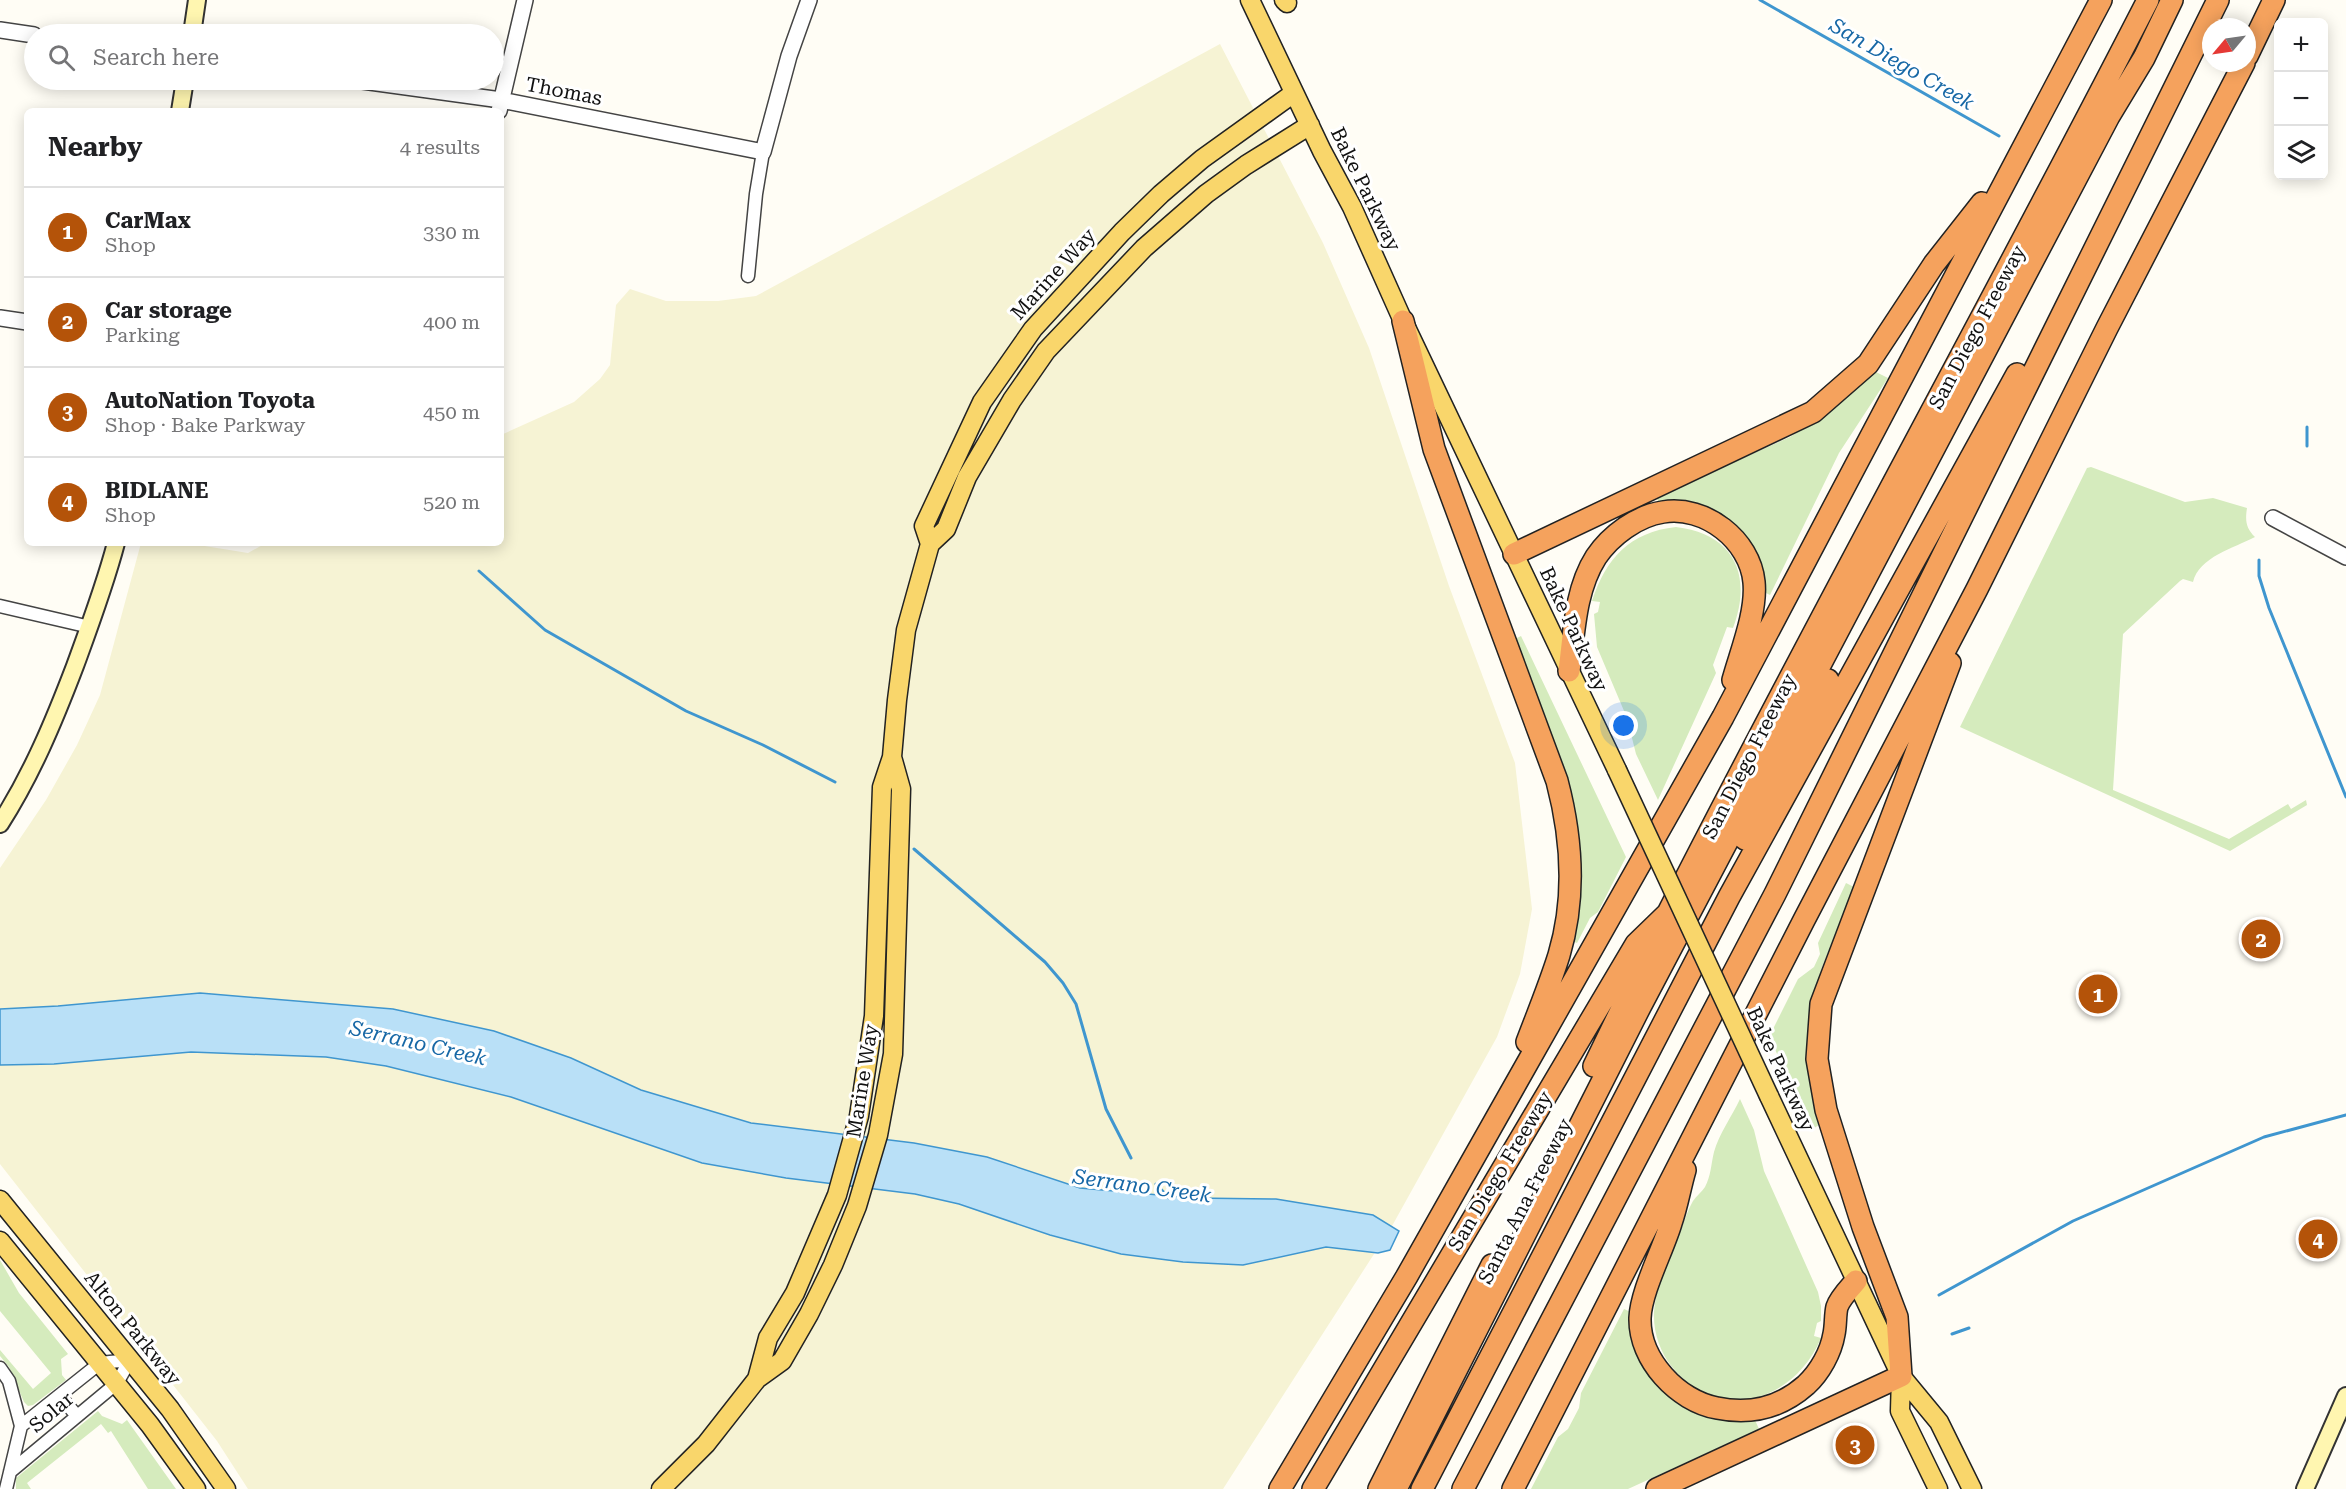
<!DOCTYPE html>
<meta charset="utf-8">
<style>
body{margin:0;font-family:"Roboto Serif",serif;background:#f2f2f2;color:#202124}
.controls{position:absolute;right:18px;top:18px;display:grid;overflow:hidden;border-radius:9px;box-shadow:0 3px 15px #0003}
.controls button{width:54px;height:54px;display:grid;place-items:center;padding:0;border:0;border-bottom:2px solid #e0e0e0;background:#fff;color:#202124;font:30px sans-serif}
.compass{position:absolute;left:2202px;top:18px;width:54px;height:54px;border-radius:50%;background:#fff;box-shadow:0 3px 15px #0003;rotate:241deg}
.you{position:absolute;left:1624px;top:726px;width:21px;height:21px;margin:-15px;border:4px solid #fff;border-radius:50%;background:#1a73e8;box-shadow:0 0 0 9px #1a73e833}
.badge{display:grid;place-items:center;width:39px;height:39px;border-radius:50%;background:#b45309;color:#fff;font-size:20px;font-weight:700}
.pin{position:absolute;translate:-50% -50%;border:3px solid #fff;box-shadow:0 2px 6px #0006}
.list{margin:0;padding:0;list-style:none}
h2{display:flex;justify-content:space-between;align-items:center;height:78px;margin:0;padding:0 24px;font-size:26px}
h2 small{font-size:20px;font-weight:400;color:#757577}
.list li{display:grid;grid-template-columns:39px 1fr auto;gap:18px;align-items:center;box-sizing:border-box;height:90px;padding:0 24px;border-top:2px solid #e0e0e0}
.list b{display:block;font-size:22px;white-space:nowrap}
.list p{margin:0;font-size:20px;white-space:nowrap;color:#757577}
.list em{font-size:20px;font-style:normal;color:#757577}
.icon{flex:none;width:33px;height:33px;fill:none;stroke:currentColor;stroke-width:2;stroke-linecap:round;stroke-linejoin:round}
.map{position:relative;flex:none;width:2346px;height:1489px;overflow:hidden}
.search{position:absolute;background:#fff;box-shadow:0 3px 15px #0003;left:24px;top:24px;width:480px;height:66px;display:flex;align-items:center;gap:15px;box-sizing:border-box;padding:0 21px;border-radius:33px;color:#757577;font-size:22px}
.panel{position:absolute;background:#fff;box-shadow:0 3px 15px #0003;left:24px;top:108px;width:480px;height:438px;border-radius:9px}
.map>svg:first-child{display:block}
</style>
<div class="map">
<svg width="2346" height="1489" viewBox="0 0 2346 1489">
<rect width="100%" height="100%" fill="#fffdf5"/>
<path fill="#f6f3d4" d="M1220 44 1323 243 1369 348 1449 586 1515 763 1532 909 1520 974 1497 1037 1392 1226 1223 1489H248L217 1441 0 1164V868L46 800 77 745 100 695 141 543H186L248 553 266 543H501V435L574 402 600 379 610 365 616 305 630 289 666 301H718L756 296Z"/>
<path fill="#d5ebbd" d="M1874 371 1888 378 1839 453 1770 595 1764 592 1750 544 1661 507 1656 497 1790 437 1827 413Z
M2091 467 2185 502 2213 498 2247 508C2245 521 2246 528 2255 537 2234 548 2199 557 2193 582L2183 579 2180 581 2123 634 2113 790 2229 839 2288 804 2291 809 2306 800 2307 805 2230 851 1960 727 2087 468Z
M1676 527C1734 534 1753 575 1733 628L1727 627 1713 665 1716 673 1658 800 1636 754 1627 718 1597 647 1594 614 1598 612 1600 602 1592 601C1606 558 1630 532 1676 527Z
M1521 636 1626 857 1598 912 1590 918 1577 943 1572 941 1577 912 1513 640Z
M1846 883 1854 887 1822 967 1812 1002 1820 1124 1813 1129 1769 1037 1798 979 1814 967 1820 954 1818 943Z
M1740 1099 1754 1130 1764 1171 1818 1292 1821 1306V1321L1817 1323 1814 1336 1821 1338C1795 1401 1719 1425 1672 1367 1660 1352 1653 1332 1654 1312 1656 1285 1669 1259 1679 1234 1684 1224 1687 1211 1693 1201 1696 1196 1702 1192 1705 1187 1711 1176 1711 1164 1714 1152 1719 1134 1732 1116 1740 1099Z
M0 1260 19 1293 68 1354 61 1359 62 1375 66 1380 33 1405 28 1406 24 1402 9 1367 0 1356V1350L33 1389 51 1373 0 1311Z
M1624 1309 1633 1313 1697 1412 1717 1419 1755 1420 1759 1429 1628 1489H1531L1558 1437 1568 1429 1579 1408 1581 1393Z
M98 1411 102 1416 122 1424 127 1420 176 1489H148L111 1431 108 1433 101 1424 27 1483 31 1489H16V1478Z"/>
<path fill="#b9e0f7" stroke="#3f96cf" stroke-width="1.5" d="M200 993 393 1009 494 1031 571 1058 641 1090 751 1123 914 1143 987 1157 1080 1188 1193 1198 1276 1199 1373 1215 1399 1231 1390 1250 1378 1253 1326 1247 1243 1265 1183 1262 1121 1254 1050 1235 959 1204 915 1194 786 1178 702 1163 511 1097 386 1066 326 1057 191 1052 54 1064 0 1065V1009L58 1006Z"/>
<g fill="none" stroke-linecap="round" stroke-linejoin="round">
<path stroke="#3f96cf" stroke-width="3" d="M1760 0 1999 136
M2307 427V446
M2259 560V576L2269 608 2346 797
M479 571 545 630 686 711 763 745 835 782
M914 849 1045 962 1063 983 1076 1004 1106 1109 1131 1158
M1156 1184 1169 1198
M1939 1295 2073 1221 2264 1137 2346 1115
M1952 1334 1969 1328"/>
<g stroke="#444" stroke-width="15">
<path id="minor" d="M748 276 756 194 763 152
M0 606 90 627
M0 1368 9 1381 21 1426 6 1489
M60 1396 77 1416
M21 1426 100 1363 130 1360
M10 1472 117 1383 130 1360"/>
</g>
<g stroke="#444" stroke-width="18">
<path id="tertiary" d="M0 30 34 35
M355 80 501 100 763 152 789 56 809 0
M499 111 525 0
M0 318 27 322
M2273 518 2346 557"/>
</g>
<g stroke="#333" stroke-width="20">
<path id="secondary" d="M192 34 197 0
M180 111 185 80
M0 824C32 774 54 721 75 666 90 625 105 585 116 543
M2305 1489 2346 1396"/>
</g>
<g stroke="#222" stroke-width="21">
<path id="primary" d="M1250 0 1322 151 1352 207 1403 321 1617 770
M1284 0 1287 3
M930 544 924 526 982 402 1033 329 1122 232 1161 194 1202 159 1294 93
M1769 1096 1901 1376 1939 1422 1972 1489
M0 1200 170 1409 226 1489
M0 1241 150 1425 196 1489
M1901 1376 1900 1411 1938 1489
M757 1379 768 1338 795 1293 837 1195 859 1116 874 1016 882 787 892 757 897 700 906 630 930 544 946 529 967 477 1012 400 1046 351 1144 248 1206 194 1246 165 1310 125
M661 1489 706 1444 757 1379 782 1361 809 1314 833 1265 857 1206 878 1135 893 1054 901 789 892 757"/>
</g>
<g stroke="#222" stroke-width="24">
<path id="motorway" d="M2247 56 2274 0
M1403 321 1434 449 1557 781C1572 838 1576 898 1559 955 1550 984 1538 1013 1527 1042
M1514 554 1813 412 1868 364 1934 264 1982 203
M1569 671C1574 633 1575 590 1596 557 1611 535 1637 516 1663 512 1705 505 1750 540 1754 582 1757 612 1741 651 1733 680
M1745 839 1828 680
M1594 1066 1663 924
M1685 1170C1680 1187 1677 1206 1671 1223 1663 1250 1641 1291 1640 1318 1639 1360 1678 1401 1717 1408 1751 1415 1780 1408 1806 1385 1820 1372 1831 1352 1834 1334 1836 1325 1835 1315 1837 1307 1840 1298 1850 1288 1856 1281
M1280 1489 1407 1276 1723 717 2101 0
M1313 1489 1636 944 1668 913C1824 606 1991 306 2148 0
M1379 1489 1492 1265
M1396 1489 1640 1007 2109 116 2144 58 2172 0
M1422 1489 1729 897 2017 374
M1463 1489 1775 894 2218 0
M1513 1489 1804 920 1977 589 2107 328 2244 63
M1657 1489 1901 1376 1897 1317 1863 1227 1826 1110 1817 1059 1821 1004 1950 663"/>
</g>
<use href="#minor" stroke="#fff" stroke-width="12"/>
<use href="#tertiary" stroke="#fff" stroke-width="15"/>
<use href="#secondary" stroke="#fff6b0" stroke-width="16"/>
<use href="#primary" stroke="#f9d66b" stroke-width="18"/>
<use href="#motorway" stroke="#f5a25d" stroke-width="21"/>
<g stroke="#222" stroke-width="21" stroke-linecap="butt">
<path id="primary-bridge" d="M1617 770 1769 1096"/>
</g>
<use href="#primary-bridge" stroke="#f9d66b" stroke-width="18"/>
</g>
<g text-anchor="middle" stroke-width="6" stroke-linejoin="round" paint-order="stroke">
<g font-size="20" fill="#111" stroke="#fff">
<text transform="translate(564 91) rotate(11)" y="7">Thomas</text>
<text transform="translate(1366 189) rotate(64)" y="7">Bake Parkway</text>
<text transform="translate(1053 274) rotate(-48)" y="7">Marine Way</text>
<text transform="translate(1977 327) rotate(-62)" y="7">San Diego Freeway</text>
<text transform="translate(1574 629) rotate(65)" y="7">Bake Parkway</text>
<text transform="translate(1749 756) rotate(-63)" y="7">San Diego Freeway</text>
<text transform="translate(1781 1069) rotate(65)" y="7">Bake Parkway</text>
<text transform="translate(862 1081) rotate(-81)" y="7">Marine Way</text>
<text transform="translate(1500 1171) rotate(-59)" y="7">San Diego Freeway</text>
<text transform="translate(1525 1201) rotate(-63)" y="7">Santa Ana Freeway</text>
<text transform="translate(133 1328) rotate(51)" y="7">Alton Parkway</text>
<text transform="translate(51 1412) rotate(-40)" y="7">Solar</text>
</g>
<g font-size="21" font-style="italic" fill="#1768a6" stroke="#fff">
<text transform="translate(1902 64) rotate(30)" y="7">San Diego Creek</text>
<text transform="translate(418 1043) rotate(13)" y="7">Serrano Creek</text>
<text transform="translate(1142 1186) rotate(8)" y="7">Serrano Creek</text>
</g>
</g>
</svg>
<div class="controls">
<button>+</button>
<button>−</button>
<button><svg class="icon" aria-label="layers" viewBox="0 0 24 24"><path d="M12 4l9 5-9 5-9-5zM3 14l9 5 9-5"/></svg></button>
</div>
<svg class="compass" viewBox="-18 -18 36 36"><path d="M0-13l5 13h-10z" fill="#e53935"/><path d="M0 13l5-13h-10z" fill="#757577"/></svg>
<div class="you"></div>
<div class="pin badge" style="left:2098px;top:994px">1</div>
<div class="pin badge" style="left:2261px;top:939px">2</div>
<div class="pin badge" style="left:1855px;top:1445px">3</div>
<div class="pin badge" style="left:2318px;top:1239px">4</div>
<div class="search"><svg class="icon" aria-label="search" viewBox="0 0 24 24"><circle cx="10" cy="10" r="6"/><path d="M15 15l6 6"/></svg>Search here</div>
<section class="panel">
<h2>Nearby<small>4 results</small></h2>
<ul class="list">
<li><span class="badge">1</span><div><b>CarMax</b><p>Shop</p></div><em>330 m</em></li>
<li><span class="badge">2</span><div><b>Car storage</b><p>Parking</p></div><em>400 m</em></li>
<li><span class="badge">3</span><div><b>AutoNation Toyota</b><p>Shop · Bake Parkway</p></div><em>450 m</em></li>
<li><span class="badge">4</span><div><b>BIDLANE</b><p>Shop</p></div><em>520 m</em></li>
</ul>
</section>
</div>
